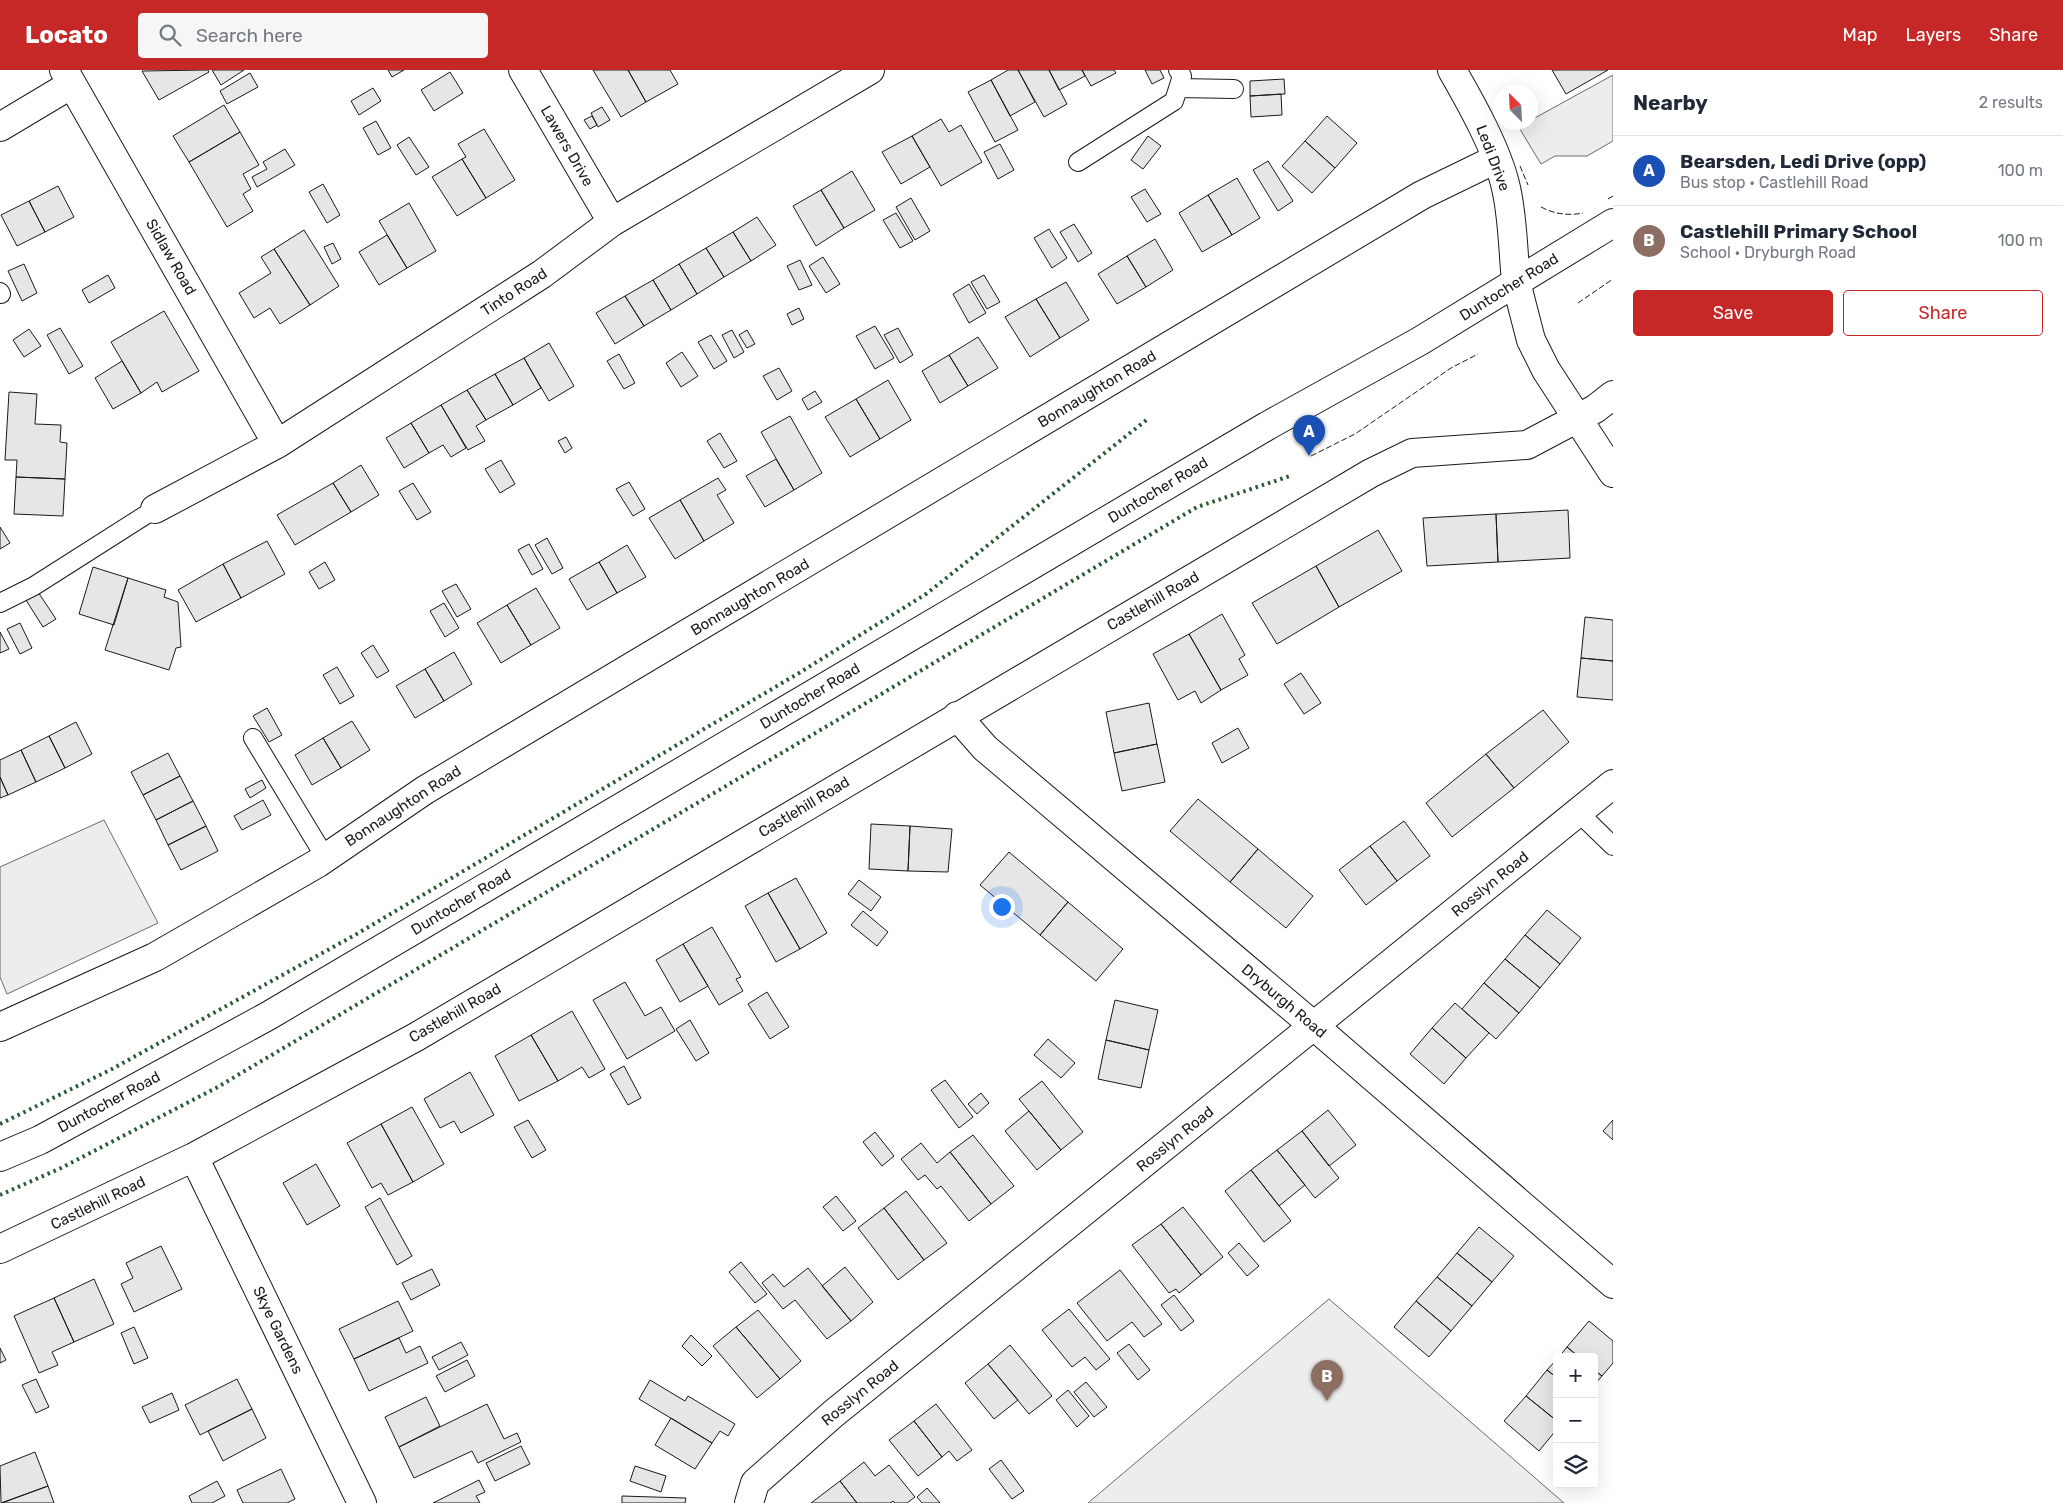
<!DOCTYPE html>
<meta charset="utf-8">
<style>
body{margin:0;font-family:Rubik,sans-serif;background:#f6f6f7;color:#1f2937}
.controls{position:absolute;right:15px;bottom:15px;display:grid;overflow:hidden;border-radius:5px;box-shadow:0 5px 20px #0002}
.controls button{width:45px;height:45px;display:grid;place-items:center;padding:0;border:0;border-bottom:1px solid #e0e1e3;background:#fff;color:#1f2937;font:25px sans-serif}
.compass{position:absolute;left:1493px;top:15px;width:45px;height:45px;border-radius:50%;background:#fff;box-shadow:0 5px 20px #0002;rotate:336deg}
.you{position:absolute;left:1001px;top:836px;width:18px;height:18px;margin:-12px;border:4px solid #fff;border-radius:50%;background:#1a73e8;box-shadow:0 0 0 8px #1a73e833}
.badge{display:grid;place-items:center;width:32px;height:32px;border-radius:50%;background:#c62828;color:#fff;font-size:16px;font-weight:700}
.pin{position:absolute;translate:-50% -41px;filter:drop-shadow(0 1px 2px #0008)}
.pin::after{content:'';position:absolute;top:26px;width:18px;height:15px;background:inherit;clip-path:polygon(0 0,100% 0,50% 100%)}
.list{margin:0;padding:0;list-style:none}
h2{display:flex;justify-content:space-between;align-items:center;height:65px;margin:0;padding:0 20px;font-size:21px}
h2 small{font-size:16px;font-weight:400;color:#747a83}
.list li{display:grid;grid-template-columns:32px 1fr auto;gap:15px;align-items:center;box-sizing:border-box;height:70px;padding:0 20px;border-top:1px solid #e0e1e3}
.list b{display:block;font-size:19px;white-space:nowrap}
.list p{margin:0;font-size:16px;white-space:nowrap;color:#747a83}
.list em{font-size:16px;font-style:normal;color:#747a83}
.actions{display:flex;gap:10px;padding:15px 20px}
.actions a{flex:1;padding:11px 0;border:1px solid #c62828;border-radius:5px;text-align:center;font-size:18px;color:#c62828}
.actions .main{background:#c62828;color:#fff}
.icon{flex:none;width:28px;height:28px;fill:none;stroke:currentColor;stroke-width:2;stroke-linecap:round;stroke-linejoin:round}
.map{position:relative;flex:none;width:1613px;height:1433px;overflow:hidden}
header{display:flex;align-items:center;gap:30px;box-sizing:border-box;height:70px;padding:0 25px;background:#c62828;color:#fff}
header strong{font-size:24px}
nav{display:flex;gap:28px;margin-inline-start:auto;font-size:18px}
.search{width:350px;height:45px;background:#f6f6f7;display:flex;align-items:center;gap:12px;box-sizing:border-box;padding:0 18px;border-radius:5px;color:#747a83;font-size:19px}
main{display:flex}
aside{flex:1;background:#fff}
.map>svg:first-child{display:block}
</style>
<header>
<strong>Locato</strong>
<div class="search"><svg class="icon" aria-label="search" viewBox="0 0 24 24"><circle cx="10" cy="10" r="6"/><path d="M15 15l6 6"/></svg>Search here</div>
<nav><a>Map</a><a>Layers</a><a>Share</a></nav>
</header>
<main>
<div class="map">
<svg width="1613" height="1433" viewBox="0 0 1613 1433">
<rect width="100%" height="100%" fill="#fff"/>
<path fill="#ededed" stroke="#6a6a6a" d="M1613 5V71L1587 86H1555L1541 94 1518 56 1530 52 1531 50Z
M104 750 158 853 7 924 0 907V797Z
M1329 1229 1564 1433H1088Z"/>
<path fill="#e6e6e6" stroke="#1a1a1a" d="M208 0 209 2 159 30 142 1Z
M212 0H244L221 15Z
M388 0H404L392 7Z
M593 0H628L646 32 621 47Z
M628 0H670L678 14 646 32Z
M1008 0H1018L1035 32 1010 46 991 10Z
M1018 0H1049L1067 34 1044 47Z
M1049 0H1082L1085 6 1059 20Z
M1082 0H1114L1116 3 1091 16Z
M1145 0H1160L1164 8 1152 14Z
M1552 0H1608L1566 24Z
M450 2 463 23 434 41 421 20Z
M250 3 258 17 227 34 220 21Z
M1284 9 1285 24 1250 26V11Z
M991 10 1018 60 995 72 968 22Z
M373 18 381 31 359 45 351 31Z
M1281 24 1282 45 1251 47 1250 26Z
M224 35 240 62 189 92 173 66Z
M602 37 610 50 598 57 591 43Z
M592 46 597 55 590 59 584 50Z
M1327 46 1357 73 1335 98 1305 71Z
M941 49 949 62 961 55 982 92 941 116 912 66Z
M376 51 391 78 378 85 363 58Z
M484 59 515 110 486 128 462 89 466 87 458 74Z
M240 62 259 95 243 104 251 119 243 124 253 141 227 157 189 92Z
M912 66 930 97 901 114 882 82Z
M1148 66 1161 76 1143 99 1131 90Z
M409 67 429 97 416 105 397 75Z
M1305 71 1335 98 1312 123 1282 96Z
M1000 74 1014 100 998 109 984 82Z
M285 79 295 95 257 117 252 107 267 99 263 92Z
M462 89 486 128 457 146 432 107Z
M1268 91 1293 131 1278 141 1253 100Z
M852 101 875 140 844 158 821 120Z
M1237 108 1260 148 1232 165 1208 125Z
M323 114 340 145 327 153 309 122Z
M58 116 74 147 45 162 29 131Z
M1145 119 1161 144 1147 152 1131 127Z
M821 120 844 158 816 176 793 136Z
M1208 125 1232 165 1202 182 1179 143Z
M911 128 930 161 915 170 896 137Z
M29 131 45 162 17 176 1 145Z
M409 133 436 181 407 198 379 151Z
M896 143 913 171 900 178 883 150Z
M757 147 776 175 751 191 733 162Z
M1074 154 1092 183 1078 192 1060 162Z
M1049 159 1067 188 1052 198 1034 168Z
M304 160 339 216 310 235 274 179Z
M733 162 751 191 724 207 706 178Z
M387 165 407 198 379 215 359 182Z
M1155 169 1173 200 1146 217 1127 186Z
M333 173 341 189 332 194 324 177Z
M706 178 724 207 697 224 679 194Z
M274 179 310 235 280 254 270 238 254 248 239 223 271 203 261 187Z
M1127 186 1146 217 1117 234 1098 204Z
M823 187 840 214 826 223 809 196Z
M800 190 812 215 799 220 787 196Z
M24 194 37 223 22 231 8 201Z
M679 194 697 224 671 240 653 210Z
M108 205 115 218 89 233 82 220Z
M984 205 1000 232 987 239 971 212Z
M653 210 671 240 644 256 625 226Z
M1066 212 1089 250 1060 268 1036 229Z
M969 214 986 243 969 253 953 224Z
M625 226 644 256 615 274 596 243Z
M1036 229 1060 268 1030 287 1005 247Z
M799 238 804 249 792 255 787 244Z
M164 241 199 301 162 322 157 312 141 323 111 272Z
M875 256 894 288 875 299 856 266Z
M60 258 83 296 69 304 47 265Z
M898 258 913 285 900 293 884 265Z
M29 259 41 276 24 287 13 270Z
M732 260 744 282 734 288 722 265Z
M747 260 755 274 747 278 739 265Z
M711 265 727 291 714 299 698 272Z
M978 267 998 298 968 316 949 285Z
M549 273 574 316 549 331 524 288Z
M682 282 698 306 681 317 666 293Z
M619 284 635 313 624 319 607 291Z
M949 285 968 316 940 333 922 301Z
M524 288 541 318 513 335 495 304Z
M122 291 141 323 113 339 95 308Z
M779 298 792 321 777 330 763 306Z
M495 304 513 335 486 350 467 320Z
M888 310 911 350 880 369 856 329Z
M467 320 486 350 476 356 485 371 468 380 441 335Z
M815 321 822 332 808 340 802 329Z
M9 322 37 324 35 354 61 355 60 372 67 373 65 409 16 407 17 390H5Z
M856 329 880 369 850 387 825 347Z
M441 335 466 378 451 387 443 375 429 383 411 353Z
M790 346 822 403 794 420 761 362Z
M411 353 429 383 404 398 386 368Z
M720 363 737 391 724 398 707 371Z
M566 367 572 378 565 383 558 371Z
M776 389 794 420 765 437 746 406Z
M501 390 515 414 500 423 485 399Z
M361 395 379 425 351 442 333 413Z
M16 407 65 409 63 446 14 444Z
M718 408 726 420 717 425 734 453 704 471 680 430Z
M629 412 645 439 633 446 616 419Z
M333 413 351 442 295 475 277 445Z
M413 413 431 442 417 450 399 421Z
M680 430 704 471 675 489 649 448Z
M1568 440 1570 488 1498 492 1496 444Z
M1496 444 1498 492 1427 496 1423 448Z
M0 457 10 473 0 479Z
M1378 460 1402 501 1339 537 1316 496Z
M547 468 563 498 552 504 535 475Z
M267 471 285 504 241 528 223 494Z
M529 474 543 499 532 505 518 480Z
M627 475 646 507 617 523 599 492Z
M325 492 335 510 319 519 309 502Z
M599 492 617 523 587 540 569 509Z
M223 494 241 528 196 552 178 520Z
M1316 496 1339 537 1277 574 1252 533Z
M93 497 128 508 114 555 79 544Z
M128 508 166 520 164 527 178 532 181 577 176 578 169 600 105 580Z
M456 514 471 539 457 547 442 521Z
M536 518 560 558 531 575 507 535Z
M38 522 56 549 43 557 26 530Z
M444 533 459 558 445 567 430 541Z
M507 535 531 575 501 593 477 553Z
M1222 544 1245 585 1239 589 1248 605 1221 620 1189 564Z
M1585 547 1613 550V591L1581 588Z
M20 553 32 578 20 584 7 559Z
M0 562 9 579 0 583Z
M1189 564 1221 620 1201 633 1195 621 1178 630 1153 584Z
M373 575 389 601 377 608 361 583Z
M454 582 472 614 444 631 425 599Z
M1581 588 1613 591V630L1577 627Z
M337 597 354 626 340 634 323 605Z
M425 599 444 631 415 648 396 616Z
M1301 603 1321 633 1304 644 1284 614Z
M1149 633 1157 674 1114 683 1106 642Z
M267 638 282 665 269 672 253 646Z
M1543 640 1569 672 1514 718 1486 684Z
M352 651 370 680 341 698 323 668Z
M76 652 92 684 65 698 49 666Z
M1238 658 1249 678 1222 693 1212 673Z
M49 666 65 698 36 712 21 680Z
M323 668 341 698 312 715 295 685Z
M1157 674 1165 712 1122 721 1114 683Z
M21 680 36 712 8 725 0 707V690Z
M168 683 180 706 143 725 131 702Z
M1486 684 1514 718 1452 767 1426 733Z
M180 706 193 731 156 750 143 725Z
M0 707 8 725 0 728Z
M262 710 266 718 250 728 245 719Z
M1198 729 1258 779 1230 812 1170 761Z
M263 730 271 745 242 760 234 746Z
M193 731 206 756 168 775 156 750Z
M1404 751 1430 786 1397 811 1370 776Z
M871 754 910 756 908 801 869 799Z
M206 756 218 781 181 800 168 775Z
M910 756 952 759 948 802 908 801Z
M1370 776 1397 811 1366 835 1339 800Z
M1258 779 1313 826 1286 858 1230 812Z
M1009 782 1068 832 1040 865 980 815Z
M796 808 827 863 800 879 768 823Z
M859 810 881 827 871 841 848 824Z
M768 823 800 879 776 892 745 836Z
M1068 832 1123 879 1096 911 1040 865Z
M1547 840 1581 868 1560 894 1525 865Z
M863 841 888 862 877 876 851 855Z
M712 857 741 907 736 909 743 921 719 935 683 874Z
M1525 865 1560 894 1540 918 1505 889Z
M683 874 708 916 680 932 656 890Z
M1505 889 1540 918 1519 943 1484 913Z
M625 912 645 946 661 937 675 961 627 989 593 930Z
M1484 913 1519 943 1496 969 1462 939Z
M767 922 789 957 770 969 748 934Z
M1115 930 1158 940 1149 980 1106 970Z
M1455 933 1489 963 1466 988 1432 958Z
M572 941 605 999 589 1008 582 997 558 1011 531 965Z
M690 950 709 983 696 991 676 959Z
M1432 958 1466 988 1444 1014 1410 984Z
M531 965 558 1011 519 1031 495 986Z
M1048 969 1075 993 1061 1008 1034 985Z
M1106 970 1149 980 1141 1018 1098 1009Z
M624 996 641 1028 628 1035 610 1004Z
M470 1002 494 1045 461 1063 454 1051 440 1058 424 1029Z
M945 1010 973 1047 959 1058 931 1020Z
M1042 1011 1083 1062 1061 1080 1019 1029Z
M981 1023 989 1033 977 1044 968 1034Z
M412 1037 444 1094 413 1112 381 1054Z
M1328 1040 1356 1075 1329 1096 1302 1061Z
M1029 1041 1061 1080 1037 1100 1005 1061Z
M528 1050 546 1080 532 1088 514 1057Z
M1613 1050V1070L1603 1061Z
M381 1054 413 1112 388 1125 381 1113 372 1118 347 1073Z
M1302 1061 1339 1108 1315 1128 1277 1080Z
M875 1062 894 1086 882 1096 863 1072Z
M973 1065 1014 1116 991 1134 950 1082Z
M921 1073 937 1093 950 1082 991 1134 969 1151 941 1116 937 1119 925 1105 918 1110 901 1089Z
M1277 1080 1305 1115 1279 1136 1251 1100Z
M316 1094 340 1136 307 1155 283 1113Z
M1251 1100 1291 1151 1264 1172 1225 1121Z
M906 1121 947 1173 924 1190 884 1138Z
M836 1126 856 1151 843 1161 823 1137Z
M380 1128 412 1186 397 1195 365 1137Z
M1183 1137 1223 1187 1201 1205 1161 1154Z
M884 1138 924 1190 898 1210 858 1158Z
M1161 1154 1201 1205 1179 1223 1176 1219 1169 1223 1132 1175Z
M1479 1157 1514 1186 1492 1212 1457 1183Z
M1239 1173 1259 1196 1247 1206 1228 1183Z
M161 1176 182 1219 134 1242 121 1214 133 1208 126 1193Z
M1457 1183 1492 1212 1472 1236 1437 1207Z
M741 1192 767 1224 755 1233 729 1202Z
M845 1197 873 1232 851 1251 822 1216Z
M808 1198 851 1251 827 1269 795 1230 783 1239 762 1213 773 1204 784 1217Z
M432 1199 440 1215 411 1230 402 1213Z
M1120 1200 1162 1254 1144 1267 1132 1252 1107 1271 1077 1233Z
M1437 1207 1472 1236 1451 1261 1416 1231Z
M94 1209 114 1254 74 1272 54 1228Z
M1174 1225 1194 1251 1181 1261 1161 1235Z
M54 1228 74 1272 52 1282 58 1295 39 1303 14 1246Z
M398 1231 413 1261 354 1289 339 1259Z
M1416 1231 1451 1261 1429 1287 1394 1257Z
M1069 1239 1110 1289 1096 1300 1085 1287 1072 1297 1042 1260Z
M758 1240 801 1291 780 1309 736 1257Z
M1589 1251 1613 1271V1293L1602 1306 1594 1300V1287H1579L1567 1277Z
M134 1257 148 1288 134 1294 121 1263Z
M736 1257 780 1309 757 1328 713 1276Z
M691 1265 712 1286 702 1296 682 1276Z
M399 1268 406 1283 420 1276 428 1293 369 1321 354 1289Z
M461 1272 468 1285 439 1300 432 1287Z
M1129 1274 1150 1300 1138 1310 1117 1283Z
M1010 1275 1052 1326 1029 1344 988 1294Z
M1567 1277 1579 1287H1559Z
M0 1278 6 1290 0 1293Z
M1557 1289V1308L1547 1300Z
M467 1290 475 1306 445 1322 436 1306Z
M988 1294 1018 1330 994 1349 965 1313Z
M1547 1300 1557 1308V1351L1526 1326Z
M1594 1300 1602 1306 1594 1315Z
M36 1309 49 1337 36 1343 22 1315Z
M237 1309 252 1339 200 1365 185 1335Z
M650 1310 685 1331 688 1326 735 1354 728 1366 720 1361 712 1373 639 1329Z
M1086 1312 1107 1337 1094 1347 1074 1322Z
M1068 1320 1089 1346 1077 1357 1056 1330Z
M172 1323 179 1340 150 1353 142 1337Z
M1526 1326 1557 1351V1359L1539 1381 1504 1351Z
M426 1327 440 1356 399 1377 385 1347Z
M487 1334 504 1369 517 1363 521 1372 478 1393 472 1381 414 1408 399 1377Z
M936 1334 972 1380 957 1391 949 1381 942 1387 914 1351Z
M252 1339 266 1368 223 1391 208 1361Z
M671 1348 712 1373 695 1399 655 1375Z
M914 1351 942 1387 918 1406 889 1370Z
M521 1376 530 1394 495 1411 486 1393Z
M35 1382 48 1416 1 1433 0 1396Z
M1001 1390 1024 1421 1012 1429 989 1399Z
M864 1392 875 1406 889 1395 915 1427 907 1433H895L893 1431 890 1433H857L840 1411Z
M635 1396 666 1406 661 1422 630 1411Z
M281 1399 295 1429 287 1433H243L237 1420Z
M479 1410 485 1422 476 1426 480 1433H433Z
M217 1411 225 1426 212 1433H192L189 1426Z
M840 1411 857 1433H811Z
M48 1416 54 1433H2Z
M927 1418 940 1433H922L917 1427Z
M622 1426 686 1428 685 1433H622Z"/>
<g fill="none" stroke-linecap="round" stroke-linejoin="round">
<g stroke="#1a1a1a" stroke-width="20">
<path id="lane" d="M1179 18 1234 19
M1078 92 1174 31 1182 6 1178 0
M0 222 1 224
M0 533 34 516 155 439
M253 668 325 787
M1578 742 1613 776"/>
</g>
<g stroke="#1a1a1a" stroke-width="30">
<path id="street" d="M64 0 277 374
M523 0 612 152
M0 57 72 14
M1516 212 1531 270 1546 300 1613 403
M155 439 277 374 542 204 612 152 870 0
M957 646 985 678 1314 956 1613 1214
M0 957 155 887 318 793 425 720 1422 125 1496 89
M194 1087 362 1433
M0 1179 194 1087 416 967 1371 403 1412 383 1527 375 1595 339 1613 325
M749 1433 755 1413 833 1344 1613 714"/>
</g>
<g stroke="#1a1a1a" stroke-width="30">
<path id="secondary" d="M1452 0C1471 33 1498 81 1506 118 1513 148 1513 181 1516 212"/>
</g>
<g stroke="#1a1a1a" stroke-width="30">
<path id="primary" d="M0 1087 40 1070 268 946 1267 356 1420 271 1613 153"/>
</g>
<use href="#lane" stroke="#fff" stroke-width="18"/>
<use href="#street" stroke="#fff" stroke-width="28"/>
<use href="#secondary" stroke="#fff" stroke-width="28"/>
<use href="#primary" stroke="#fff" stroke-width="28"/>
<path stroke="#2b5a34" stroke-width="4" stroke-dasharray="2.5 4" stroke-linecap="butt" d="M0 1054 112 999 355 865 799 603 926 524 1149 348
M0 1125 61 1098 216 1018 1197 437 1290 406"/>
<path stroke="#1a1a1a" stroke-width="1" stroke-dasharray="6 2.5" stroke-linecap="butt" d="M1520 96 1528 115
M1608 129 1613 126
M1541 137C1554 144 1568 146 1583 143
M1578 233 1613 209
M1311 386 1355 364 1451 298 1478 284"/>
</g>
<g text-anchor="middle" stroke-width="4" stroke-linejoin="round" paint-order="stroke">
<g font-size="15" fill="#1a1a1a" stroke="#fff">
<text transform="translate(567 76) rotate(60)" y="5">Lawers Drive</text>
<text transform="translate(1493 88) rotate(69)" y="5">Ledi Drive</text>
<text transform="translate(171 187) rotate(60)" y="5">Sidlaw Road</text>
<text transform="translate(1509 217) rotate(-32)" y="5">Duntocher Road</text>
<text transform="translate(514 222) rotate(-33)" y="5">Tinto Road</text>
<text transform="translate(1097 319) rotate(-31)" y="5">Bonnaughton Road</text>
<text transform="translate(1158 420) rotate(-31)" y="5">Duntocher Road</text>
<text transform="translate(750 527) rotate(-31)" y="5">Bonnaughton Road</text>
<text transform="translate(1153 531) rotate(-30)" y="5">Castlehill Road</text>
<text transform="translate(810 626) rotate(-31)" y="5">Duntocher Road</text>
<text transform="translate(403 736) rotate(-33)" y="5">Bonnaughton Road</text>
<text transform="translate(804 737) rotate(-31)" y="5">Castlehill Road</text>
<text transform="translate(1490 814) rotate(-39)" y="5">Rosslyn Road</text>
<text transform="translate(461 832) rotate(-31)" y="5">Duntocher Road</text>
<text transform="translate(1284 931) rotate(40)" y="5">Dryburgh Road</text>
<text transform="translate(455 943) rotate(-30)" y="5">Castlehill Road</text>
<text transform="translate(109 1032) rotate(-28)" y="5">Duntocher Road</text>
<text transform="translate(1175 1069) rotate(-39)" y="5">Rosslyn Road</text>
<text transform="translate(98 1133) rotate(-26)" y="5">Castlehill Road</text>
<text transform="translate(278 1260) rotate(64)" y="5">Skye Gardens</text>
<text transform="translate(860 1323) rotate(-39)" y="5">Rosslyn Road</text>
</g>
</g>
</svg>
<div class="controls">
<button>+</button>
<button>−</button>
<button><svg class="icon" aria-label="layers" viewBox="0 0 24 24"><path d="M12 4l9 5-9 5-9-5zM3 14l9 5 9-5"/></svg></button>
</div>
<svg class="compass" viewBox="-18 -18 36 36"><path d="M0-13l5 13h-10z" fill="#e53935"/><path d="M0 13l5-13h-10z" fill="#747a83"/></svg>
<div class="you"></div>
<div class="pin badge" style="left:1309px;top:386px;background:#1a4fb4">A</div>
<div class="pin badge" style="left:1327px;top:1331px;background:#8d6e63">B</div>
</div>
<aside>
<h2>Nearby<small>2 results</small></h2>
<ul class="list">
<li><span class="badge" style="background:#1a4fb4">A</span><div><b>Bearsden, Ledi Drive (opp)</b><p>Bus stop · Castlehill Road</p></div><em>100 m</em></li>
<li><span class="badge" style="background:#8d6e63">B</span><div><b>Castlehill Primary School</b><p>School · Dryburgh Road</p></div><em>100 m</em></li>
</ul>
<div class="actions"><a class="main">Save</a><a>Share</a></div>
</aside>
</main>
